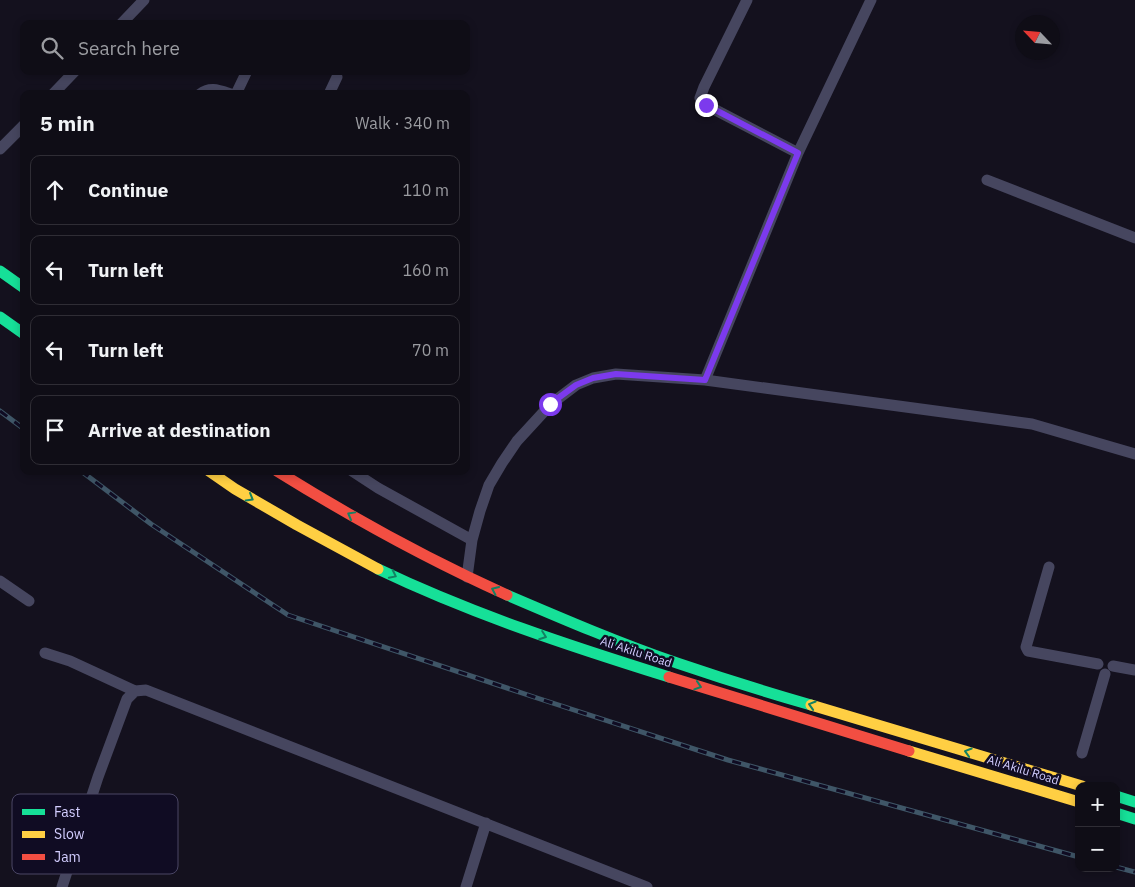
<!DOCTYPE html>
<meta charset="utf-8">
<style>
body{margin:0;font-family:"IBM Plex Sans",sans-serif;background:#1d1b23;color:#f1f3f6}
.controls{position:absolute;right:15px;bottom:15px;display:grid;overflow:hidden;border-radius:10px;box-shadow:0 2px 8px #0003}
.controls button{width:45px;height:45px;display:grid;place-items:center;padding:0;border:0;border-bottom:1px solid #2f2d35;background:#0f0d16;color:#f1f3f6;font:25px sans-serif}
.compass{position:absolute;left:1015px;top:15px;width:45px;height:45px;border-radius:50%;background:#0f0d16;box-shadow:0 2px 8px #0003;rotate:296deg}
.stop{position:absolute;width:15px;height:15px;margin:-11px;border:4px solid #7c3aed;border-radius:50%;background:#fff}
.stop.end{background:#7c3aed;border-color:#fff;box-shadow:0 1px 5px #0008}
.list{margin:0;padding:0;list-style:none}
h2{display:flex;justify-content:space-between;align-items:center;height:65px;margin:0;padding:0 20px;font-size:21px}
h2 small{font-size:16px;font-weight:400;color:#9b9ca1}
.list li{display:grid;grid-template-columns:32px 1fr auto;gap:15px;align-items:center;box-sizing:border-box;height:70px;margin:0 10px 10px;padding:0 10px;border:1px solid #2f2d35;border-radius:10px}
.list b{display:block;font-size:19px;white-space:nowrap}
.list em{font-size:16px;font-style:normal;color:#9b9ca1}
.icon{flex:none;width:28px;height:28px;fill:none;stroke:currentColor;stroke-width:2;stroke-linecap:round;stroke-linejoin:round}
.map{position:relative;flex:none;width:1135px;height:887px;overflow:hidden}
.search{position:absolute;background:#0f0d16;box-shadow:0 2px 8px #0003;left:20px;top:20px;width:450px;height:55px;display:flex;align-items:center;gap:12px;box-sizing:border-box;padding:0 18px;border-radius:10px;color:#9b9ca1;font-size:19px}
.panel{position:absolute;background:#0f0d16;box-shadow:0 2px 8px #0003;left:20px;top:90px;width:450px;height:385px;border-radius:10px}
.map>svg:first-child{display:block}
</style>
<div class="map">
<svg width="1135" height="887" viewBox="0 0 1135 887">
<rect width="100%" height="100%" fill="#14111e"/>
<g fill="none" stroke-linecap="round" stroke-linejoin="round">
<path stroke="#46465f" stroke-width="11" d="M747 0 704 87 700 98 706 105 798 153
M121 24 144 0
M53 94 75 71
M200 94C210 86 219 90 231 94
M236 94 247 71
M329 94 337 77
M0 149 24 125
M987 180 1135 238
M705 380 798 153 871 0
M352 471 378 488 472 540
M1049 567 1026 647 1028 651 1098 664
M467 577 472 540 480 511 489 485 502 463 517 441 551 404 576 385 593 378 616 374 705 380 1032 424 1135 454
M0 581 29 601
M45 653 70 661 135 691 146 690 647 887
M1113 666 1135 670
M1082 753 1105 674
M62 887 98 777 127 699 135 691
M466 887 486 823"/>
<path stroke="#16e098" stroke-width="11" d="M0 271 24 288
M0 317 24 334
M378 569C472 614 570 646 669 677
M507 595C563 619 619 643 677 663 721 678 766 692 811 705
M1116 796 1135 802
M1116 813 1135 819"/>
<path stroke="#ffcf43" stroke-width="11" d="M209 471 235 489 297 525 378 569
M811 705 1082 786
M909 751 1079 802"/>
<path stroke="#f24e42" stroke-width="11" d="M277 471C351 517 427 559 507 595
M669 677 909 751"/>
<g stroke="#3f5667" stroke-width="5">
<path id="rail" d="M0 411 24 429
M81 471 151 524 288 615 534 697 728 760 1079 857
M1116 867 1135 872"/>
</g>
<use href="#rail" stroke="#100c23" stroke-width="3" stroke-dasharray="9" stroke-linecap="butt"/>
</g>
<defs><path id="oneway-chevron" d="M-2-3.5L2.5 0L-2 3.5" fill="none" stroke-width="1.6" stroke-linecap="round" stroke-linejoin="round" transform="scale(1.25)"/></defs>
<g stroke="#138163">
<use href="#oneway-chevron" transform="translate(250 498) rotate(30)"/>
<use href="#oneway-chevron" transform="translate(351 515) rotate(-151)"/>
<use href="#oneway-chevron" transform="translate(393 575) rotate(26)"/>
<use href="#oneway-chevron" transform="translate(495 590) rotate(-156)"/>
<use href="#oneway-chevron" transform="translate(543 636) rotate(20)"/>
<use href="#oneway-chevron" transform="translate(698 686) rotate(18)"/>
<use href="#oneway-chevron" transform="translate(812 705) rotate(-163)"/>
<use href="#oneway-chevron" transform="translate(968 752) rotate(-163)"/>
</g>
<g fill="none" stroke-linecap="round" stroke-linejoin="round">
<path stroke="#7c3aed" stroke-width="6" d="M550 404 576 385 593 378 616 374 705 380 798 153 706 105"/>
</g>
<g text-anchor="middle" stroke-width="5" stroke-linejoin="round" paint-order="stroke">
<g font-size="12" fill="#d3ceff" stroke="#100c23">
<text transform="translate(636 652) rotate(18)" y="4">Ali Akilu Road</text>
<text transform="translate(1023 770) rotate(17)" y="4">Ali Akilu Road</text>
</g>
</g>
<rect x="12" y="794" width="166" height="80" rx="8" fill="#100c23" stroke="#4a4665" stroke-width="1"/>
<rect x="22" y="809" width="23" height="6" fill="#16e098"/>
<rect x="22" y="831" width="23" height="7" fill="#ffcf43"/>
<rect x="22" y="854" width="23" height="6" fill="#f24e42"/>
<g font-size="14" fill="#d3ceff">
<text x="54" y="817">Fast</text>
<text x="54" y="839">Slow</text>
<text x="54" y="862">Jam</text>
</g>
</svg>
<div class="controls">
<button>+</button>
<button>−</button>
</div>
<svg class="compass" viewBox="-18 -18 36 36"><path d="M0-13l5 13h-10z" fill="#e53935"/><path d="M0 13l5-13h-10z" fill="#9b9ca1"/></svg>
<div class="stop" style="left:550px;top:404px"></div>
<div class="stop end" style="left:706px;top:105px"></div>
<div class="search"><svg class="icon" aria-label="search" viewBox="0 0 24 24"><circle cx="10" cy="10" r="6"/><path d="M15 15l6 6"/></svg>Search here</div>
<section class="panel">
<h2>5 min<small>Walk · 340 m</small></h2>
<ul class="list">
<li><svg class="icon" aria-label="ahead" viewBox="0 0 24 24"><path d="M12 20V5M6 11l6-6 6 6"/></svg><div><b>Continue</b></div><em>110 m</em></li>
<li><svg class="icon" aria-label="left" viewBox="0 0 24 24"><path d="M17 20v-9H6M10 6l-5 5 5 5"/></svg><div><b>Turn left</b></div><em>160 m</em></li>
<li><svg class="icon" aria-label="left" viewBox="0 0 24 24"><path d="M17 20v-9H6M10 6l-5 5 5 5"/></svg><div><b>Turn left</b></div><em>70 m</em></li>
<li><svg class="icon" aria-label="arrive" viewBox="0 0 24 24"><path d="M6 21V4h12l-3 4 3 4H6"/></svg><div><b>Arrive at destination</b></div></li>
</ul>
</section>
</div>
